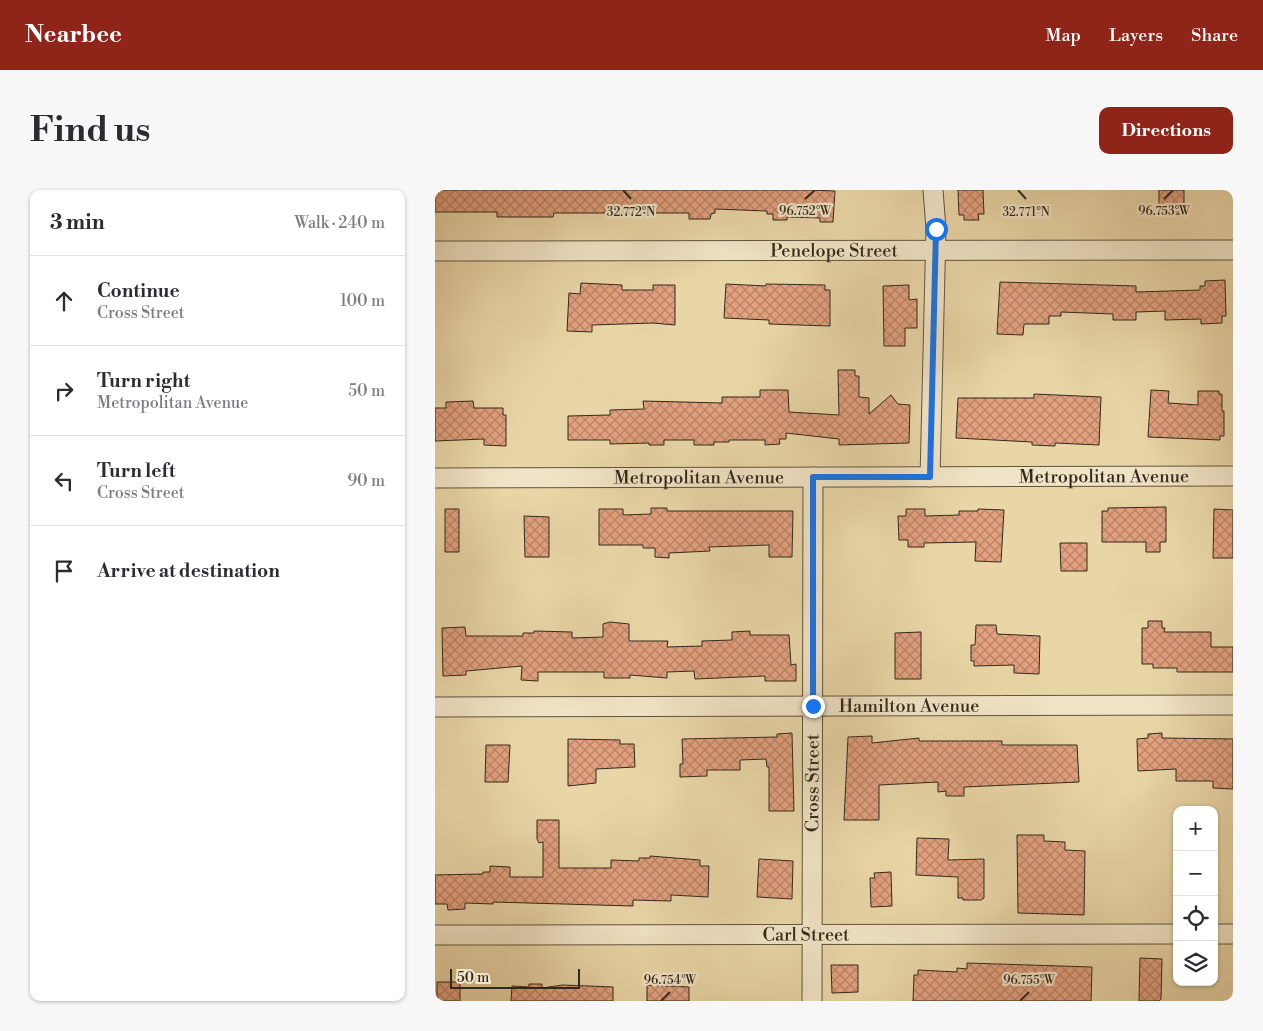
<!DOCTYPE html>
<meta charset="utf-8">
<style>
body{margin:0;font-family:"Libre Bodoni",serif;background:#f7f7f7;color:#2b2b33}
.controls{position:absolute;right:15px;bottom:15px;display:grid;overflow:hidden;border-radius:10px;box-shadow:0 1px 4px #0004}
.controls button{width:45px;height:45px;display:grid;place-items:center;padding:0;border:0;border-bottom:1px solid #e1e1e2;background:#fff;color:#2b2b33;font:25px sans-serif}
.scale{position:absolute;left:15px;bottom:12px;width:130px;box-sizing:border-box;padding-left:5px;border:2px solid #32291d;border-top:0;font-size:14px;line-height:18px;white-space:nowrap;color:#32291d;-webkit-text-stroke:4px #f1e4c6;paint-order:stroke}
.stop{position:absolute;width:15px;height:15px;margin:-11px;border:4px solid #1a73e8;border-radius:50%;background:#fff}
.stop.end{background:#1a73e8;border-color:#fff;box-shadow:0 1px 5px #0008}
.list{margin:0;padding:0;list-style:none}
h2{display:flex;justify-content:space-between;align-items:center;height:65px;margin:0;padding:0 20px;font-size:21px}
h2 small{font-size:16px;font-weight:400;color:#7c7c81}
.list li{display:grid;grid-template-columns:32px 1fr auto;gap:15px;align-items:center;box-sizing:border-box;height:90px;padding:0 20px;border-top:1px solid #e1e1e2}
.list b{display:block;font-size:19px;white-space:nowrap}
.list p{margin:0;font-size:16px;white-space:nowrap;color:#7c7c81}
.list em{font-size:16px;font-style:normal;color:#7c7c81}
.icon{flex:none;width:28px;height:28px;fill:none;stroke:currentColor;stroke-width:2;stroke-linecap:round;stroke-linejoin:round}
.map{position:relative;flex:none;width:798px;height:811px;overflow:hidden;border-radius:10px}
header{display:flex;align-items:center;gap:30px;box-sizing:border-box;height:70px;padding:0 25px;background:#8f2418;color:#fff}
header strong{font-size:24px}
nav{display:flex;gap:28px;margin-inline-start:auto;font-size:18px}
.intro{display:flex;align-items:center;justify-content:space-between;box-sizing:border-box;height:120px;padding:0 30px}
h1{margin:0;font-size:35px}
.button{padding:12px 22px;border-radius:10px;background:#8f2418;color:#fff;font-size:18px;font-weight:700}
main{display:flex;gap:30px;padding:0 30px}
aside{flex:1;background:#fff;border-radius:10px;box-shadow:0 1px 4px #0004}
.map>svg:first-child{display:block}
</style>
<header>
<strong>Nearbee</strong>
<nav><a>Map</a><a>Layers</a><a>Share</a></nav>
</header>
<div class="intro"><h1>Find us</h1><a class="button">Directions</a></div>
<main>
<aside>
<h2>3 min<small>Walk · 240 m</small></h2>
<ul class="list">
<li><svg class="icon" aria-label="ahead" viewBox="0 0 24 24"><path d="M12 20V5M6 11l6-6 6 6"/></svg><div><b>Continue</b><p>Cross Street</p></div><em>100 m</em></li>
<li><svg class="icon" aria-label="right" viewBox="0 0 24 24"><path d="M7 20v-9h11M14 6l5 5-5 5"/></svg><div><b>Turn right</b><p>Metropolitan Avenue</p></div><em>50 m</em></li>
<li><svg class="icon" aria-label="left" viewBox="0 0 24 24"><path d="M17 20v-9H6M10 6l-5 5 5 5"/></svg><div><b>Turn left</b><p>Cross Street</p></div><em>90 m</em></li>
<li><svg class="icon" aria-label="arrive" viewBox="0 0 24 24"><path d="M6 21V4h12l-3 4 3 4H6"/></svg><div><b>Arrive at destination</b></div></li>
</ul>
</aside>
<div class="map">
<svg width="798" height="811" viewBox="0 0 798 811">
<defs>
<pattern id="building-cross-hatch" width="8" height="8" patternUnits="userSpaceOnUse" patternTransform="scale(1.25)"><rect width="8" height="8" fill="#e3a17f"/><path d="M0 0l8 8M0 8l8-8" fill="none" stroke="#b98367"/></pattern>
</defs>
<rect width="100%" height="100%" fill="#e9d6a7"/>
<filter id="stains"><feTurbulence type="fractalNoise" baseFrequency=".004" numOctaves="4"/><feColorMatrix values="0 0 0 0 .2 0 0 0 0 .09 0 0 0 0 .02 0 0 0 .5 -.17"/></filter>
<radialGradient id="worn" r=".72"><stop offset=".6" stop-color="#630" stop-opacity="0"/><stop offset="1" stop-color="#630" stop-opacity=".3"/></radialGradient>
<path fill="url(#building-cross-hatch)" stroke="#32291d" d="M0 0H375L400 1 398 32H385V28L352 27V30H338V24H332V21L280 19V23L276 24 275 29H254V23H119L118 27H62V22H0Z
M523 0H548L549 24H543L544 30H529V25H524Z
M724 0H749V24H724Z
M790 90 791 126H787V133L766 134V129L730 130V121L701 122V130H678V124L626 122V126H614V134H589L588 145 562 144 565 92 701 96V102L765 100V96H770V91Z
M146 93 187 95V100H218V95H240V135L218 133 157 135V142L132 141 134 103 145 104Z
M291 94 331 96V94L390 95V100H395V136L334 134V130L289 128Z
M474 95V110L482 109V138H470V156H449L448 96Z
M403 180H420V186H424V207L434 208V224L456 205 463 214 475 215 474 253 404 255V249L351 243V249H344L345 254 330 255V250H294V252H279V255H259V250H229V255H214V253L175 254V250H133V226L175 225V220L209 219 208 211 287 213V207H325V200H353L354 222 404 225Z
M716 200 734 201 733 213 763 215V201H784V204H787V221H789V246H785V250L713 247Z
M599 204 666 207 664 255 620 253V256L597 255V252L521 248 523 208H599Z
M38 211 39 218H68V225H71V256L49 255V249L0 251V218H11V212Z
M731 317V352H725V362H711V352H667V321H673V318Z
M216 318H232V321H358L357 367H334V355L274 357 275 361 234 363V368L220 367V358H208V355H164V319H188V325L216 324Z
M10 319H24V362H10Z
M471 319H490V326L524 325V321H543V319L569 320 566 372 540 371 541 352 489 353V357H473V350H464L463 326H471Z
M779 319 798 320V368H778Z
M89 326 114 327V367H90Z
M625 353H652V381H626Z
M713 431H727V438H730L729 442H776V457H798V482H742V478H718V474H707V438H713Z
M175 432 194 434V451H233L232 457 267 456V451L297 450V442L315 441V445H354L356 475 361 474V491H330V486L260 489 259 481 232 482V488L195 485V488H169V482H103V491L86 490 87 476 31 481V485L8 486 7 438 30 437 31 446H88V443H99V441L137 442V448L168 447V434Z
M541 435H561L562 444 605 446 604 484 579 483V475L539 476V471H536V455H540Z
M486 442V489H460V443Z
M357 543 359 621H334V577H332L331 569 305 570V580H272V586L245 587V574H248L247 549 342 547V544Z
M727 543V548L798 549V599L778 598V591H741V579L703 581 702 549 713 548V544Z
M437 546V553L484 548V551H567V555H642L644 592 529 597V606H511V601L503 602V592L444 595V630H409L413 547Z
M133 549 185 550V554H199L200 577 161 579V593L133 596Z
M51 555H75L73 592H50Z
M102 630H124V678H176V670L204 671V668H215V666L265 670V676H274L273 707 236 705V711L198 710V716L58 712V714L30 713V719L13 720 12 714H0V685L48 684V682H55V676L75 677V687H108V652L104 653 102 649Z
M582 645H609V651L630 652V660L650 661 649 725 583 723Z
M482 648 514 649 513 670 549 669V708L546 710H528V708H523V687L481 685Z
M324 669 358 671 357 709 322 707Z
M456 682 457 716 436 717 435 688H440L439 683Z
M705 768 727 769 726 809 724 811H704Z
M532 773 657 777 656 811H478L479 785H483V780L522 782V778L532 779Z
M396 775H423V802L397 803Z
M2 792H25V811H2Z
M94 794H107V798L128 795 178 797V811H76L77 796 94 797Z
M212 795 254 797V811H212Z"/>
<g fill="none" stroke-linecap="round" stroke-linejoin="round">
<g stroke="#605440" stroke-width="21">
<g id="street">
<path id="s1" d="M0 61 798 60"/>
<path d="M495 287 501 39 498 0"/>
<path id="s2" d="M0 288 798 286"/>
<path id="s3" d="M0 517 798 515"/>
<path d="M779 744H798"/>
<path id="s4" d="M0 745 742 744"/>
<path id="s5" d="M377 811 378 287"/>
</g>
</g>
<use href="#street" stroke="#f1e4c6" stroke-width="19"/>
</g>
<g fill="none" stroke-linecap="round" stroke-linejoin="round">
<path stroke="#1a73e8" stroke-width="6" d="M378 516V287H495L501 39"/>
</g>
<path fill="none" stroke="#32291d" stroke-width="2" d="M188 0 196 9M583 0 591 9M370 9 380 0M729 9 738 0M226 811 235 802M585 811 594 802"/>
<g text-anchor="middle" stroke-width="4.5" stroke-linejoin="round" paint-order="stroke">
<g font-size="18" fill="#32291d" stroke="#f1e4c6">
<text dy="6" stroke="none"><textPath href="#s1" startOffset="399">Penelope Street</textPath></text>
<text dy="6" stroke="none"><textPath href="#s2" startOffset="669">Metropolitan Avenue</textPath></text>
<text dy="6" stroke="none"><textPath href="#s2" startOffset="264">Metropolitan Avenue</textPath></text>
<text dy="6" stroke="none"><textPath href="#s3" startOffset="474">Hamilton Avenue</textPath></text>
<text dy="6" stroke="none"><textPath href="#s5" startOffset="218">Cross Street</textPath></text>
<text dy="6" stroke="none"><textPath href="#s4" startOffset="371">Carl Street</textPath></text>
</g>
</g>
<g font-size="12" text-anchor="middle" fill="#32291d" stroke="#f1e4c6" stroke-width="4.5" stroke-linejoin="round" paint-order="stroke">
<text x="370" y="25">96.752°W</text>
<text x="729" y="25">96.753°W</text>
<text x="196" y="26">32.772°N</text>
<text x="591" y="26">32.771°N</text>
<text x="235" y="794">96.754°W</text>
<text x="594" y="794">96.755°W</text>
</g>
<rect width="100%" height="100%" filter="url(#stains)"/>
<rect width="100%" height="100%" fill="url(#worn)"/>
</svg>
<div class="controls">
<button>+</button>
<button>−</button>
<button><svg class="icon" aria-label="locate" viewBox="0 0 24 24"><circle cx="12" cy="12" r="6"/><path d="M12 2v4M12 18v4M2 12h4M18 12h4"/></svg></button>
<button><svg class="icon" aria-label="layers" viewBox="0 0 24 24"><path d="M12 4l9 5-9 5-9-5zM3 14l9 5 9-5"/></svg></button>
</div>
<div class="scale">50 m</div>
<div class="stop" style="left:501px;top:39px"></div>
<div class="stop end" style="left:378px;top:516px"></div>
</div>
</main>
